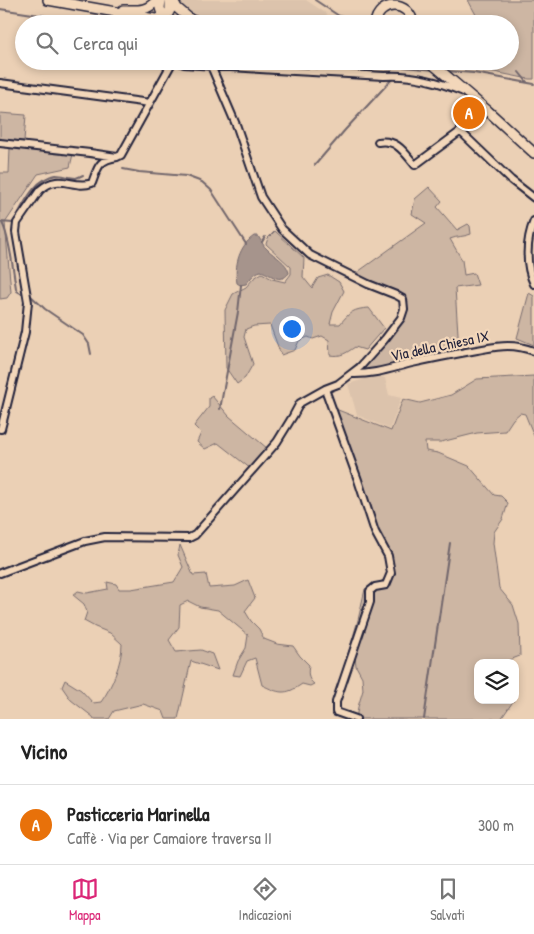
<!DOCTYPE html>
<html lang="it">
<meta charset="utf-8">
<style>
body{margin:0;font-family:"Patrick Hand",sans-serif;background:#f2f2f2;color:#222}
.controls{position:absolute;right:15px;bottom:15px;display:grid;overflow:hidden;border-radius:10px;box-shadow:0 2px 8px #0003}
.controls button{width:45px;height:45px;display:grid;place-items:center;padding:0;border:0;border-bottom:1px solid #e0e0e0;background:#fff;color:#222;font:25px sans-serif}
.you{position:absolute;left:291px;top:328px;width:18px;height:18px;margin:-12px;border:4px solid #fff;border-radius:50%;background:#1a73e8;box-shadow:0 0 0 8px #1a73e833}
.badge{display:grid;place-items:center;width:32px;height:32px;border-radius:50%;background:#db2777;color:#fff;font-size:16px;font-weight:700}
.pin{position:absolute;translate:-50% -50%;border:2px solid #fff;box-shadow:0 1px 5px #0006}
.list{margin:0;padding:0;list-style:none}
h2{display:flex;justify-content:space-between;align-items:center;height:65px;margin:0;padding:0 20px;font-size:21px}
h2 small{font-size:16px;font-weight:400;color:#767676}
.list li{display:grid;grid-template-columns:32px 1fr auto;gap:15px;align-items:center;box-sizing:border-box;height:80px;padding:0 20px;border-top:1px solid #e0e0e0}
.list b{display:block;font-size:19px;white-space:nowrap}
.list p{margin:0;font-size:16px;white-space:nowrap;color:#767676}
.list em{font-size:16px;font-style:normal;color:#767676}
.icon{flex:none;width:28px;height:28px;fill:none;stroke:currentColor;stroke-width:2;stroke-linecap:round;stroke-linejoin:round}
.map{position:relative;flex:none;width:534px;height:719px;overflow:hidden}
.search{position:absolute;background:#fff;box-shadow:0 2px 8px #0003;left:15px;right:15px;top:15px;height:55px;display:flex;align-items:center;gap:12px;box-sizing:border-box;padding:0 18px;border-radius:28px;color:#767676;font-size:19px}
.sheet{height:145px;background:#fff}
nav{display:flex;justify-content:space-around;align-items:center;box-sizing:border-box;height:70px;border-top:1px solid #e0e0e0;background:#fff;font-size:14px;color:#767676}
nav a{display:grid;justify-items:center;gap:2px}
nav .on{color:#db2777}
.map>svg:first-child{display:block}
</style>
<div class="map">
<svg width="534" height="719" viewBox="0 0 534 719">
<rect width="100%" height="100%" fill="#ebd0b5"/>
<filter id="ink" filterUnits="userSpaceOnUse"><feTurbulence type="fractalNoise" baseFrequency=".02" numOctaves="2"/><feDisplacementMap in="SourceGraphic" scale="10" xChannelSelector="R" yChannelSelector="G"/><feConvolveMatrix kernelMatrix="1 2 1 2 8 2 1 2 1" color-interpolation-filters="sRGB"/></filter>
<g filter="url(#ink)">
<path fill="#dcc3ac" d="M176 0H306L327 14 324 24H222L196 18 187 14Z
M378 375 385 378 389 395 401 398 390 429 357 415 348 384Z"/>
<path fill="#cdb6a3" stroke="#786c6f" d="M468 0H534V79H529L440 61H510V24H481Z
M0 113 26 115 24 141 0 139Z
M10 148 73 154 70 167 38 174 5 223 11 292 7 298 0 299V173H9Z
M429 187 442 201 437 207 457 230 468 224 470 226 471 234C464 237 457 236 450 239L462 260 464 275 474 273 478 285 455 288 459 349 402 364 364 371V367L406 310C406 302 406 297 399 292L355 274 426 223 412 214 415 199Z
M275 231 304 258 303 277 312 288 318 278 328 275 339 282 344 291 333 312 330 324H340C350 312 353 309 369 308L384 328 365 350 355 347C346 353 341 357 330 355L329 340 322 336 313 339 308 337 299 341 295 350 281 355 270 325 254 326 246 329 244 337 253 364 245 378 237 384 226 368 225 310 233 294 246 287 254 278 262 273 272 279 285 282 291 274V267L266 244 268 238Z
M529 293 534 296V345L517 338Z
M534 376V436L525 414 520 413 513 419 505 431 477 433 441 442H425L426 451 438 453 469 466 494 495 501 496 508 503 503 519 494 532 493 543 499 588 513 605 519 624 520 656 504 662 478 663V700H514L501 719H356L358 707 363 690 362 677 356 666 355 656 348 654 358 620 365 589 382 581 389 573 387 561 333 408 391 431 403 399 420 403 451 395 477 379Z
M212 396 229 416 268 449 251 469 218 443 205 449 197 442 201 433 194 426 209 407V398Z
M180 545 193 575 206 574 209 588 235 586 248 580 255 598 245 611 251 621 259 629 264 639 277 644 293 646 300 656 309 665C308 672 307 679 314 684L310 686 302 684C285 696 279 693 262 685L255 658 247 661 240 676 233 675 238 661 246 648 248 635 218 610 200 607 188 601 180 605 179 627 169 640 176 652 201 650 212 654 218 670 191 661 178 719H166L163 711 143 704 114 711 109 719H94L93 717 71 700 62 687 65 680 81 690 93 703 101 702C112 687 122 662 122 644L110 633 95 627 84 621 87 612 84 604 73 595 78 591 87 593 108 589 107 582 116 584 119 589H131L174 582 183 567 178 555Z"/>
<path fill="#a6948c" stroke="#71666c" d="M254 236H258C261 240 263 246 267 249 275 257 287 262 289 273 280 285 271 274 261 271 255 272 250 279 246 284L240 285 237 283C234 266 239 246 254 236Z"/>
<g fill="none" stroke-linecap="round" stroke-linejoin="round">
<path stroke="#71666c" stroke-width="2" d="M315 0 339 16 351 19
M0 9 98 24
M343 61 435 70
M508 61 509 62
M447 71 474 73 534 84
M519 72 527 82
M315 165 345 130 393 78
M123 169 139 172 186 176 202 182 211 190 246 244
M0 222 13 223C23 206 34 178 56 175 63 175 69 178 76 178 79 177 81 176 83 175
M2 223C10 237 13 271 16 288L17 291 22 294
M262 242 265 237
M31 296 45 309 83 335 89 344 91 354
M220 409 238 312 241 285
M424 719 450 543"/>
<g stroke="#22223b" stroke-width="10">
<path id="street" d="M178 61 184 64 276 70 384 76C410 74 437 81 461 91
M0 83 150 103
M460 131 511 180 534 198
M378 142C397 139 404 152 415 165L488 111
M0 143 90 153 117 157 121 155 173 61
M534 221C526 240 525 265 534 284
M351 374C373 375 392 368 412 363 434 358 455 354 477 350 500 346 512 343 534 351
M325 389 358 480 375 532 388 556 391 573 386 585 375 587 370 591V602L336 702V712L356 719
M0 429H1L25 332 28 302 16 232 17 223 40 190C60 172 73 190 92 183 98 167 98 160 117 157
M0 573 85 541 105 537 189 538 195 535 277 442 293 416 300 403 325 389 338 384 351 374 360 367 385 339 401 318 404 309 403 299 396 295 368 284 310 255 282 229 261 197 237 127 211 66"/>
</g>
<g stroke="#22223b" stroke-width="12">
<path id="secondary" d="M48 0 172 22 188 24
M161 0 160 8 164 21
M173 0 177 8 191 20 203 24
M123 10C138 10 146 12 157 0
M164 21 170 10V0
M375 24C378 0 410 0 413 24
M429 61 488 111 534 153"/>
</g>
<use href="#street" stroke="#f3d7ba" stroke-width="6"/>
<use href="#secondary" stroke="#f3d7ba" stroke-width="9"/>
</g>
</g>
<g text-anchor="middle" stroke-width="4.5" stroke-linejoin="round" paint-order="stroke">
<g font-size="15" fill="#22223b" stroke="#f3d7ba">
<text transform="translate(440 346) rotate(-12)" y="5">Via della Chiesa IX</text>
</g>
</g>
</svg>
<div class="controls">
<button><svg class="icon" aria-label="layers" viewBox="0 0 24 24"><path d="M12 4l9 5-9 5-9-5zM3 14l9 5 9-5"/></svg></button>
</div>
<div class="you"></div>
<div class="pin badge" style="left:469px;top:113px;background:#e8710a">A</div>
<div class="search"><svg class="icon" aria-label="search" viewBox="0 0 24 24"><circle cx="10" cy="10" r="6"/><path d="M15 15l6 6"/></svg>Cerca qui</div>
</div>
<section class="sheet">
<h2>Vicino<small></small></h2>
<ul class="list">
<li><span class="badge" style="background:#e8710a">A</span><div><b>Pasticceria Marinella</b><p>Caffè · Via per Camaiore traversa II</p></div><em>300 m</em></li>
</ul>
</section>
<nav>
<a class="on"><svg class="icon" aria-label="map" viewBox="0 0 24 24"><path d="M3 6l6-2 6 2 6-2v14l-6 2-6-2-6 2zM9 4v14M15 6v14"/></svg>Mappa</a>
<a><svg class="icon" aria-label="directions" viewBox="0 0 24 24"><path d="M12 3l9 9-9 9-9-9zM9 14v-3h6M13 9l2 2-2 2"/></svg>Indicazioni</a>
<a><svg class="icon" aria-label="saved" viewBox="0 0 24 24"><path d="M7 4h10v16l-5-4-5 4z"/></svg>Salvati</a>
</nav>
